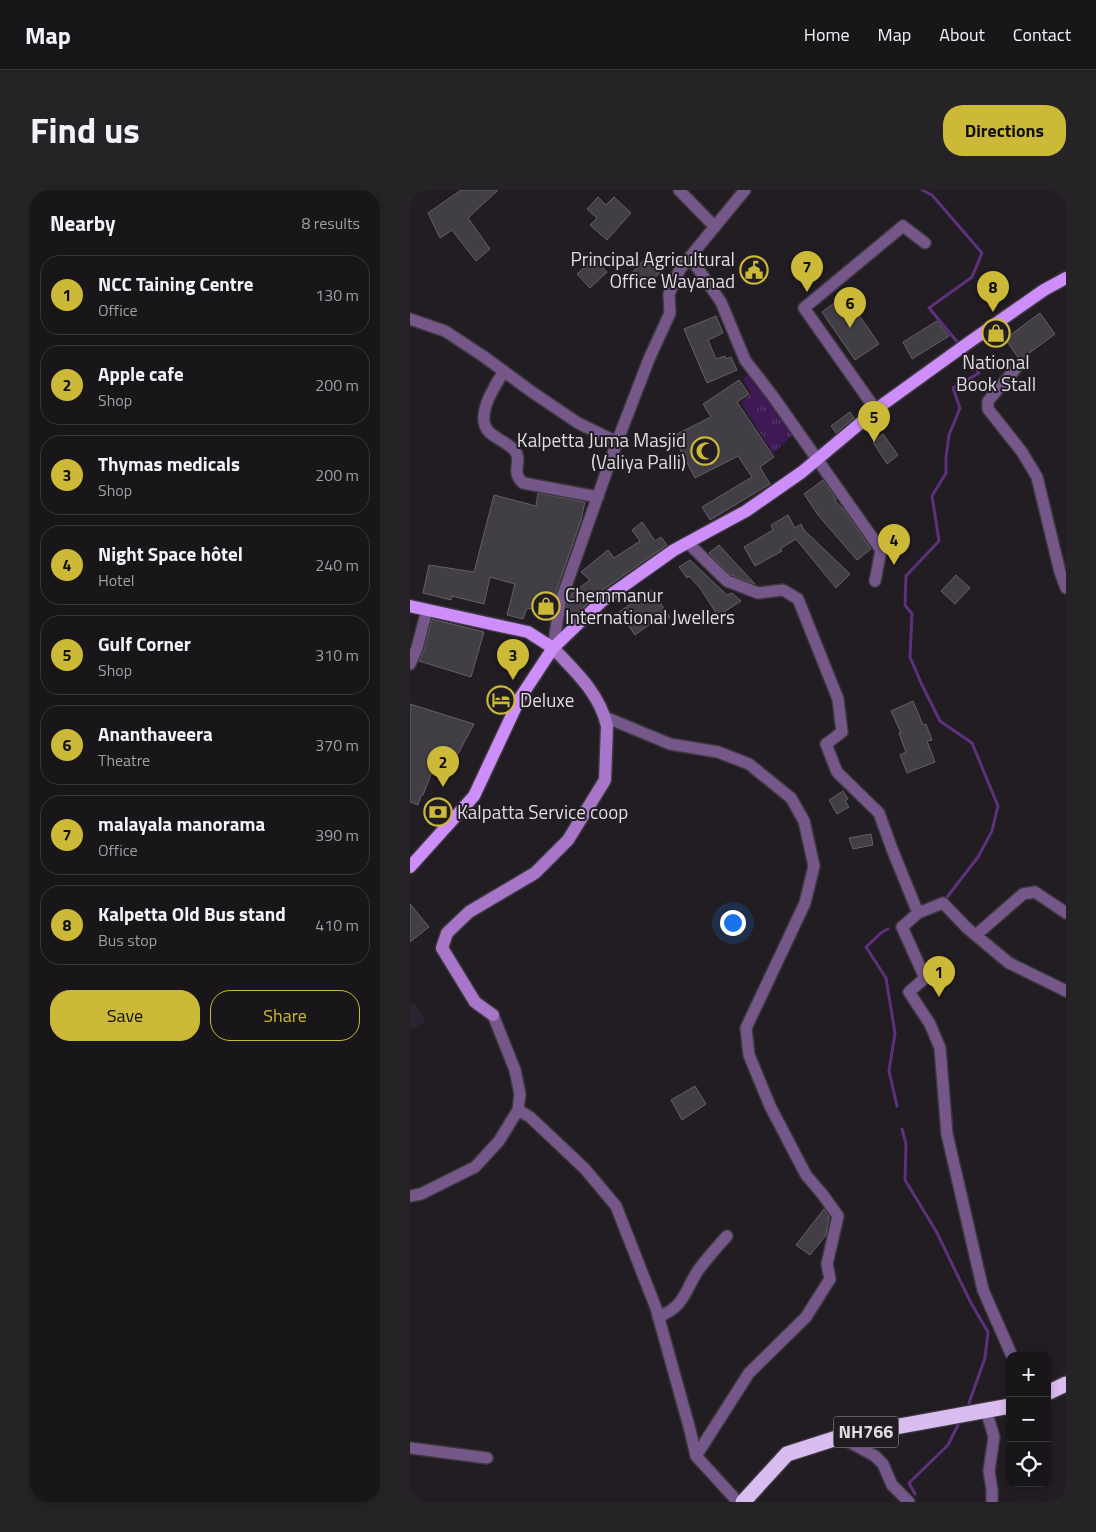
<!DOCTYPE html>
<meta charset="utf-8">
<style>
body{margin:0;font-family:"Titillium Web",sans-serif;background:#262327;color:#f1f3f6}
.controls{position:absolute;right:15px;bottom:15px;display:grid;overflow:hidden;border-radius:10px;box-shadow:0 2px 8px #0003}
.controls button{width:45px;height:45px;display:grid;place-items:center;padding:0;border:0;border-bottom:1px solid #373539;background:#19161a;color:#f1f3f6;font:25px sans-serif}
.you{position:absolute;left:322px;top:732px;width:18px;height:18px;margin:-12px;border:4px solid #fff;border-radius:50%;background:#1a73e8;box-shadow:0 0 0 8px #1a73e833}
.badge{display:grid;place-items:center;width:32px;height:32px;border-radius:50%;background:#ccb938;color:#111;font-size:16px;font-weight:700}
.pin{position:absolute;translate:-50% -41px;filter:drop-shadow(0 1px 2px #0008)}
.pin::after{content:'';position:absolute;top:26px;width:18px;height:15px;background:inherit;clip-path:polygon(0 0,100% 0,50% 100%)}
.list{margin:0;padding:0;list-style:none}
h2{display:flex;justify-content:space-between;align-items:center;height:65px;margin:0;padding:0 20px;font-size:21px}
h2 small{font-size:16px;font-weight:400;color:#9f9fa2}
.list li{display:grid;grid-template-columns:32px 1fr auto;gap:15px;align-items:center;box-sizing:border-box;height:80px;margin:0 10px 10px;padding:0 10px;border:1px solid #373539;border-radius:20px}
.list b{display:block;font-size:19px;white-space:nowrap}
.list p{margin:0;font-size:16px;white-space:nowrap;color:#9f9fa2}
.list em{font-size:16px;font-style:normal;color:#9f9fa2}
.actions{display:flex;gap:10px;padding:15px 20px}
.actions a{flex:1;padding:11px 0;border:1px solid #ccb938;border-radius:20px;text-align:center;font-size:18px;color:#ccb938}
.actions .main{background:#ccb938;color:#111}
.icon{flex:none;width:28px;height:28px;fill:none;stroke:currentColor;stroke-width:2;stroke-linecap:round;stroke-linejoin:round}
.map{position:relative;flex:none;width:656px;height:1312px;overflow:hidden;border-radius:20px}
header{display:flex;align-items:center;gap:30px;box-sizing:border-box;height:70px;padding:0 25px;background:#19161a;border-bottom:1px solid #373539}
header strong{font-size:24px}
nav{display:flex;gap:28px;margin-inline-start:auto;font-size:18px}
.intro{display:flex;align-items:center;justify-content:space-between;box-sizing:border-box;height:120px;padding:0 30px}
h1{margin:0;font-size:35px}
.button{padding:12px 22px;border-radius:20px;background:#ccb938;color:#111;font-size:18px;font-weight:700}
main{display:flex;gap:30px;padding:0 30px}
aside{flex:1;background:#19161a;border-radius:20px;box-shadow:0 2px 8px #0003}
.map>svg:first-child{display:block}
</style>
<header>
<strong>Map</strong>
<nav><a>Home</a><a>Map</a><a>About</a><a>Contact</a></nav>
</header>
<div class="intro"><h1>Find us</h1><a class="button">Directions</a></div>
<main>
<aside>
<h2>Nearby<small>8 results</small></h2>
<ul class="list">
<li><span class="badge">1</span><div><b>NCC Taining Centre</b><p>Office</p></div><em>130 m</em></li>
<li><span class="badge">2</span><div><b>Apple cafe</b><p>Shop</p></div><em>200 m</em></li>
<li><span class="badge">3</span><div><b>Thymas medicals</b><p>Shop</p></div><em>200 m</em></li>
<li><span class="badge">4</span><div><b>Night Space hôtel</b><p>Hotel</p></div><em>240 m</em></li>
<li><span class="badge">5</span><div><b>Gulf Corner</b><p>Shop</p></div><em>310 m</em></li>
<li><span class="badge">6</span><div><b>Ananthaveera</b><p>Theatre</p></div><em>370 m</em></li>
<li><span class="badge">7</span><div><b>malayala manorama</b><p>Office</p></div><em>390 m</em></li>
<li><span class="badge">8</span><div><b>Kalpetta Old Bus stand</b><p>Bus stop</p></div><em>410 m</em></li>
</ul>
<div class="actions"><a class="main">Save</a><a>Share</a></div>
</aside>
<div class="map">
<svg width="656" height="1312" viewBox="0 0 656 1312">
<defs>
<pattern id="park-tufts" width="24" height="20" patternUnits="userSpaceOnUse" patternTransform="scale(1.25)"><rect width="24" height="20" fill="#3f1856"/><path d="M3 7l-1-3M5 7V3M7 7l1-3M15 17l-1-3M17 17v-4M19 17l1-3" fill="none" stroke="#5a396e"/></pattern>
</defs>
<rect width="100%" height="100%" fill="#211d23"/>
<path fill="#2a2330" d="M4 812 16 832 0 840V815Z"/>
<path fill="url(#park-tufts)" d="M339 184 383 245 363 263 331 213 341 203 333 189Z"/>
<g fill="none" stroke-linecap="round" stroke-linejoin="round">
<path stroke="#5f307c" stroke-width="3" d="M512 0 522 5 572 63 562 87 519 118 549 154
M534 711 568 667 582 641 588 616 562 553 530 531 512 495 500 467 502 424 495 415 496 386 529 351 522 306 536 283V267L539 245 550 218 543 198 569 183 553 159
M478 739 472 742 456 757 476 788 485 843 479 881 487 916
M492 939 496 954 495 990 526 1041 561 1113 578 1142 575 1168 559 1213
M505 1304 499 1293 538 1255 548 1235"/>
</g>
<path fill="#423e45" stroke="#656068" d="M51 0H88L58 28 80 59 66 71 42 40 30 48 18 23Z
M188 7 196 15 204 7 221 23 197 50 180 35 187 28 177 19Z
M239 64 254 78 236 98 221 84Z
M184 68 197 82 180 98 167 84Z
M435 105 469 154 445 170 412 122Z
M630 123 645 144 610 170 595 149Z
M306 126 313 143 298 150 306 169 315 166 316 169 321 167 327 180 297 193 274 139Z
M527 131 539 146 502 169 493 152Z
M329 190 339 204 327 212 364 267 350 277 360 294 300 330 292 317 342 287 328 266 285 288 263 246 301 227 293 214Z
M440 222 444 228 426 243 421 236Z
M473 244 488 265 477 274 463 252Z
M413 290 426 309 425 311 434 320 461 359 447 370 408 325 394 304Z
M128 303 175 312 171 330 143 410 141 424 117 418 113 429 97 425 105 394 80 387 74 414 42 406 41 410 13 403 19 375 64 382 84 305 126 316Z
M378 325 385 338 391 334 394 340 440 384 426 398 386 349 370 359 372 361 345 376 334 357 363 340 361 335Z
M232 332 245 351 251 347 257 355 187 404 158 433 155 430 157 415 162 403 180 390 171 382 198 360 204 368 230 351 222 340Z
M309 355 331 379 345 394 321 385 299 363Z
M280 370 317 405 322 403 331 411 308 426 290 398 279 386 277 388 269 377Z
M546 385 560 398 545 414 531 401Z
M241 400 260 427 249 435 246 430 225 445 209 422Z
M22 429 74 442 61 487 9 471 14 460Z
M503 511 513 535 516 534 522 550 517 551 525 572 497 583 490 565 496 562 489 543H491L481 521Z
M0 514 64 534 48 564 31 558 13 605 11 606 8 615 0 612Z
M433 601 438 609 435 611 439 617 427 624 419 610Z
M461 644 463 655 443 659 439 648Z
M0 714 19 737 0 752Z
M285 896 296 914 272 930 261 910Z
M414 1019 419 1027 416 1045 400 1065 386 1055Z"/>
<g fill="none" stroke-linecap="round" stroke-linejoin="round">
<g stroke="#3c383e" stroke-width="14">
<path id="street" d="M269 0 305 37
M280 67 311 112 335 170 362 205 471 360 465 391
M0 129 35 141 73 166 122 202 168 233 207 252
M607 177 578 211V219L612 262 627 287 650 382 656 398
M94 181C85 196 64 226 79 242 87 249 98 253 105 261 113 271 100 282 113 293L188 307
M466 220 394 118 493 36 515 53
M278 353 317 391 348 403 373 400 388 409 428 509 432 542 416 554 427 582 469 623 482 659 508 723
M143 458 150 413 207 252 239 169 260 123 259 104 270 79 335 0
M0 474 7 458 17 420
M195 527 260 554 308 562 339 574 381 608 394 631 404 676 395 713 336 838 339 865 360 916 396 985 413 1005 428 1026 417 1074 420 1089 396 1127 339 1183 286 1266 328 1312
M566 745 613 704 625 702 656 723
M108 920 120 927 175 979 206 1016 246 1118 280 1240 286 1266
M0 1006 11 1004 65 977 89 951 108 920 110 904 105 880 83 825
M248 1127C274 1117 274 1103 287 1082 296 1069 307 1057 317 1046
M602 1166 573 1100 537 944 530 858 520 834 499 802 515 788 492 737 508 723 533 713 557 738 599 773 656 801
M576 1220 584 1247 579 1281 582 1300V1312
M430 1247 465 1266 473 1274 482 1295 499 1312
M0 1258 77 1268"/>
</g>
<g stroke="#3c383e" stroke-width="15">
<path id="secondary" d="M83 825 65 812 32 758 37 743 59 722 125 683 158 650 195 590 197 536C190 504 165 481 143 458"/>
</g>
<g stroke="#3c383e" stroke-width="15">
<path id="primary" d="M0 416 118 442 143 458
M0 677 64 606 110 508 143 458 192 411 264 360 336 321 392 282 472 215 558 153 634 100 656 88"/>
</g>
<g stroke="#3c383e" stroke-width="18">
<path id="highway" d="M637 1203 656 1194
M333 1312 377 1264 430 1247 600 1216"/>
</g>
<use href="#street" stroke="#75578a" stroke-width="11"/>
<use href="#secondary" stroke="#a776c8" stroke-width="12"/>
<use href="#primary" stroke="#cd8ef9" stroke-width="12"/>
<use href="#highway" stroke="#dabdf0" stroke-width="15"/>
</g>
<defs>
<g id="civic-ring" transform="scale(1.4375)"><circle r="9.5" fill="#211d23" stroke="#ccb938" stroke-width="1.5"/><path d="M-.6-6.5H3V-4.5H.6V-3L4-1V1h2V6H-6V1h2V-1L-.6-3ZM-1.2 2.5V6h2.4V2.5Z" fill="#ccb938"/></g>
<g id="shop-ring" transform="scale(1.4375)"><circle r="9.5" fill="#211d23" stroke="#ccb938" stroke-width="1.5"/><path d="M-5-2.5h2.3a2.7 3.5 0 0 1 5.4 0H5L5.5 6h-11ZM-1.5-2.5h3a1.5 2.3 0 0 0-3 0Z" fill="#ccb938"/></g>
<g id="mosque-ring" transform="scale(1.4375)"><circle r="9.5" fill="#211d23" stroke="#ccb938" stroke-width="1.5"/><path d="M3.5-4.9A6 6 0 1 0 3.5 4.9A5 5 0 1 1 3.5-4.9Z" fill="#ccb938"/></g>
<g id="hotel-ring" transform="scale(1.4375)"><circle r="9.5" fill="#211d23" stroke="#ccb938" stroke-width="1.5"/><path d="M-6-4.5h1.5V1H6V5H4.5V3h-9V5H-6ZM-4 0a1.8 1.8 0 1 1 3.6 0ZM.5 0V-2.5h3Q6-2.5 6 0Z" fill="#ccb938"/></g>
<g id="bank-ring" transform="scale(1.4375)"><circle r="9.5" fill="#211d23" stroke="#ccb938" stroke-width="1.5"/><path d="M-6-4H6V4H-6ZM0-2.3a2.3 2.3 0 1 0 0 4.6a2.3 2.3 0 1 0 0-4.6Z" fill="#ccb938"/></g>
</defs>
<g fill-rule="evenodd">
<use href="#civic-ring" x="344" y="80"/>
<use href="#shop-ring" x="586" y="143"/>
<use href="#mosque-ring" x="295" y="261"/>
<use href="#shop-ring" x="136" y="416"/>
<use href="#hotel-ring" x="91" y="510"/>
<use href="#bank-ring" x="28" y="622"/>
</g>
<g text-anchor="middle" stroke-width="4" stroke-linejoin="round" paint-order="stroke">
<rect fill="#211d23" stroke="#a6a3a8" stroke-width="1" x="423.5" y="1226.5" width="65" height="31" rx="4"/>
<g font-size="18" font-weight="bold" fill="#dfdde1">
<text x="456" y="1248">NH766</text>
</g>
<g font-size="19" fill="#dfdde1" stroke="#211d23" text-anchor="start">
<text x="325" y="76" text-anchor="end">Principal Agricultural<tspan x="325" dy="22">Office Wayanad</tspan></text>
<text x="586" y="179" text-anchor="middle">National<tspan x="586" dy="22">Book Stall</tspan></text>
<text x="276" y="257" text-anchor="end">Kalpetta Juma Masjid<tspan x="276" dy="22">(Valiya Palli)</tspan></text>
<text x="155" y="412">Chemmanur<tspan x="155" dy="22">International Jwellers</tspan></text>
<text x="110" y="517">Deluxe</text>
<text x="47" y="629">Kalpatta Service coop</text>
</g>
</g>
</svg>
<div class="controls">
<button>+</button>
<button>−</button>
<button><svg class="icon" aria-label="locate" viewBox="0 0 24 24"><circle cx="12" cy="12" r="6"/><path d="M12 2v4M12 18v4M2 12h4M18 12h4"/></svg></button>
</div>
<div class="you"></div>
<div class="pin badge" style="left:529px;top:807px">1</div>
<div class="pin badge" style="left:33px;top:597px">2</div>
<div class="pin badge" style="left:103px;top:490px">3</div>
<div class="pin badge" style="left:484px;top:375px">4</div>
<div class="pin badge" style="left:464px;top:252px">5</div>
<div class="pin badge" style="left:440px;top:138px">6</div>
<div class="pin badge" style="left:397px;top:102px">7</div>
<div class="pin badge" style="left:583px;top:122px">8</div>
</div>
</main>
